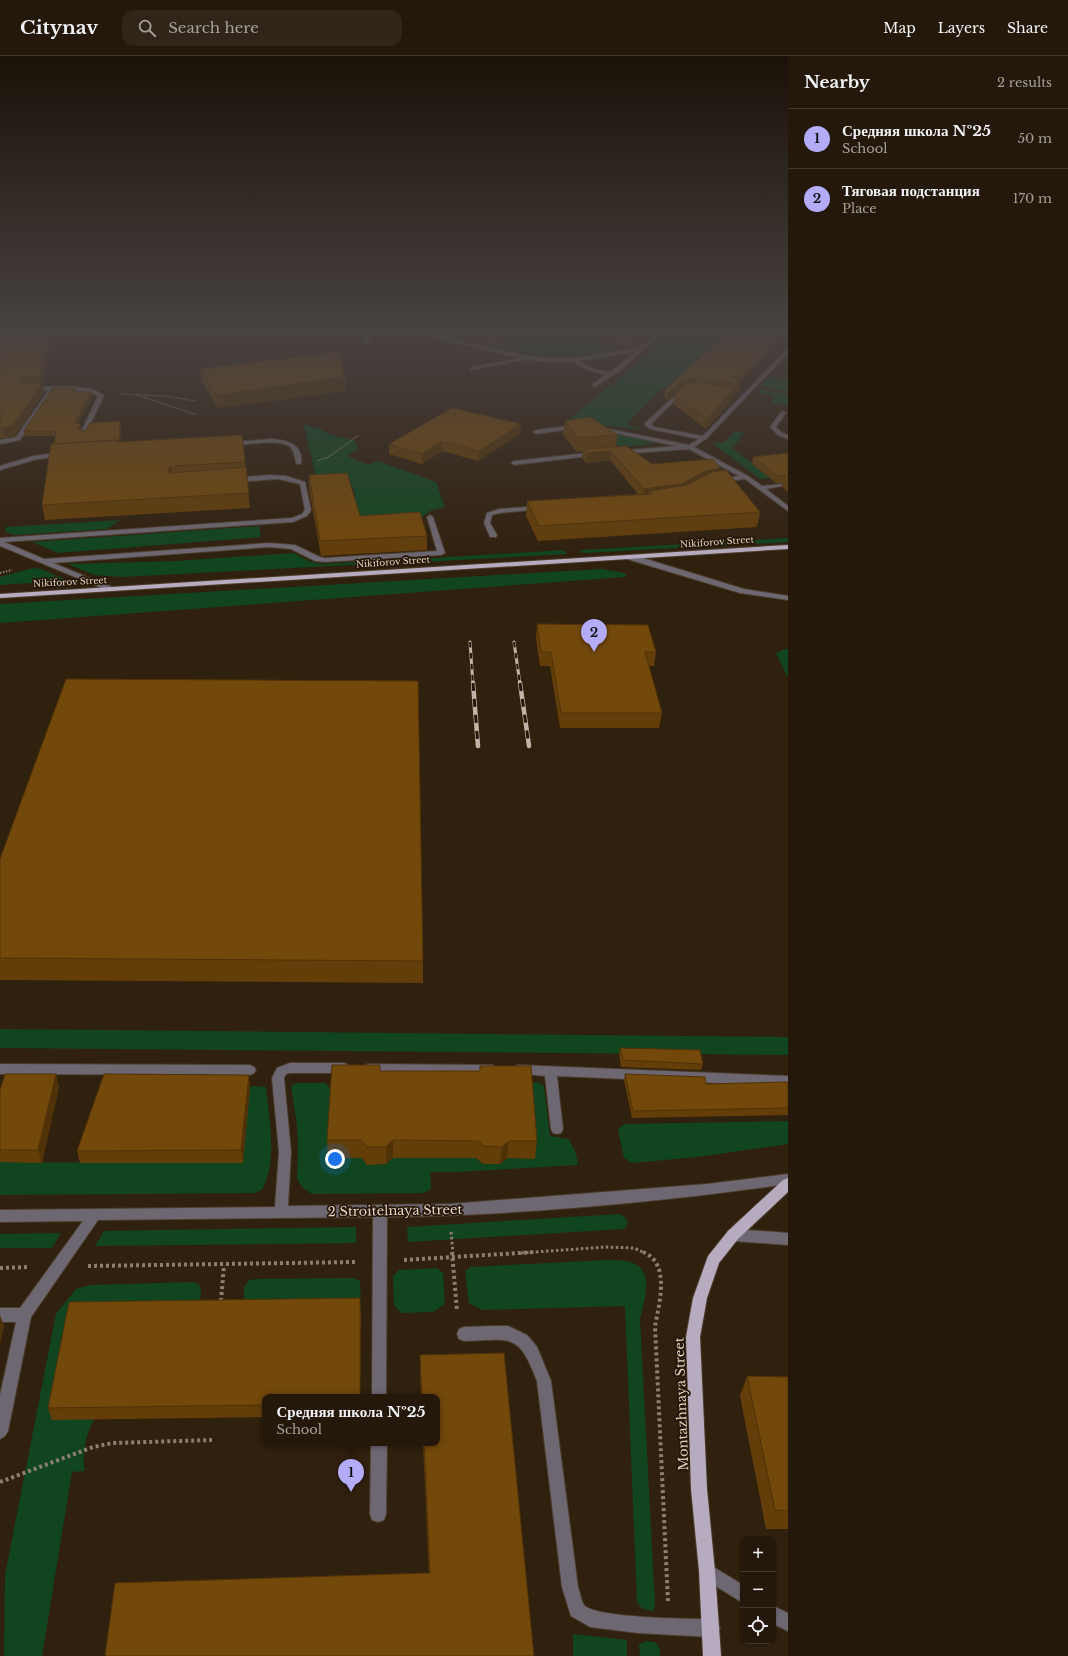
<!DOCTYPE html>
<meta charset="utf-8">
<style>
body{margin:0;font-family:"Libre Baskerville",serif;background:#302518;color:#f1f3f6}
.controls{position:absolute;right:12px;bottom:12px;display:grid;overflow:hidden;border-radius:8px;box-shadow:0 1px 3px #0004}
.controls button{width:36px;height:36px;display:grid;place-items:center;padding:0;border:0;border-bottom:1px solid #41372b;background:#24180a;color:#f1f3f6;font:20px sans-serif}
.you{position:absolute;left:335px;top:1103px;width:14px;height:14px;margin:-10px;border:3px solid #fff;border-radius:50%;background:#1a73e8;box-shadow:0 0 0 6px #1a73e833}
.badge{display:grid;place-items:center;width:26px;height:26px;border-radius:50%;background:#b4acf9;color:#111;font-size:13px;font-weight:700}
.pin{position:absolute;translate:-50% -33px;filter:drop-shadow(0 1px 2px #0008)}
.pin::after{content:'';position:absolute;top:21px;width:14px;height:12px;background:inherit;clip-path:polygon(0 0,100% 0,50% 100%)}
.popup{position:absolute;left:262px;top:1338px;width:178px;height:52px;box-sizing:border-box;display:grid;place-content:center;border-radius:8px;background:#24180a;filter:drop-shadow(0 1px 3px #0005);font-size:13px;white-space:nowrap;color:#a3a09c}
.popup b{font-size:15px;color:#f1f3f6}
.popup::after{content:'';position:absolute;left:50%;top:100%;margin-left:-8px;border:8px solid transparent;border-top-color:#24180a}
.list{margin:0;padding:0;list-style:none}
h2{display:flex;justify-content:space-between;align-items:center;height:52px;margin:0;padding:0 16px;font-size:17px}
h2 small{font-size:13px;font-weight:400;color:#a3a09c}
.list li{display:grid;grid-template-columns:26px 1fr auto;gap:12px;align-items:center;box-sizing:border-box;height:60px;padding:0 16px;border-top:1px solid #41372b}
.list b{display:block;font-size:15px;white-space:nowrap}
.list p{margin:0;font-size:13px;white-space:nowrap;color:#a3a09c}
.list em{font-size:13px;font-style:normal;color:#a3a09c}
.icon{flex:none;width:22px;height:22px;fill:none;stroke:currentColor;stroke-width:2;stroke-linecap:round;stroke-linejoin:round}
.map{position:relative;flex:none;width:788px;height:1600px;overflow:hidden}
header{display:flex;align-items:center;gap:24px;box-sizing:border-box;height:56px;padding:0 20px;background:#24180a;border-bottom:1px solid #41372b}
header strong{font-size:19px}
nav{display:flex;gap:22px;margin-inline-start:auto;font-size:14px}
.search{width:280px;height:36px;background:#302518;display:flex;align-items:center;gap:10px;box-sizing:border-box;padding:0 14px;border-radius:12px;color:#a3a09c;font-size:15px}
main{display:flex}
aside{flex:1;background:#24180a}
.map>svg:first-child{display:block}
</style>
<header>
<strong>Citynav</strong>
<div class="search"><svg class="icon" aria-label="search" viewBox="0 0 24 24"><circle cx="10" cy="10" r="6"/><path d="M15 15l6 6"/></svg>Search here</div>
<nav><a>Map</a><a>Layers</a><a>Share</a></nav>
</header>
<main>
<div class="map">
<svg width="788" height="1600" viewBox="0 0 788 1600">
<rect width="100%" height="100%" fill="#30200e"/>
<path fill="#114520" d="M518 275H603L595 281 598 287 616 292V294L612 296C589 299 567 302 544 300 527 299 511 294 494 291L490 288C494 279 510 281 518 275Z
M673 275H727L696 303V305L699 308 680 329 662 333 626 368 643 374 567 365 634 310Z
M772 321 788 323V336L762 331 761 329 767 323Z
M758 333 788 338V350L770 347 775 340 761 338Z
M304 369 318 372 331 379 355 385 358 393 347 400 368 409 378 405 436 426 445 451C430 454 427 455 418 467L328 474 355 438 352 430 348 428 318 430Z
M735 375 744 377 732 392 770 422 760 423 715 389V387L725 386Z
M603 376 655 383 664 385 662 386C651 387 624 394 614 388 609 386 606 380 603 376Z
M120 464 107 473 15 479 5 476 6 471Z
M259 470 261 481 58 497 32 486Z
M788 482V486L584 497 581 496V494Z
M564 494 567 498 405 507 402 504Z
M293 497 311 506 324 508 386 504 388 507 122 521 94 519 68 508 176 505Z
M33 512 41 513 65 523 64 525H60L0 529V521Z
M601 513 624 517 627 519 625 521 0 567V548Z
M785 593H788V622L776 597Z
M0 973 788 981V999L0 992Z
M537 1026 544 1030 550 1080 569 1083 576 1097 578 1109 456 1116H430L431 1133 424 1137 312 1138 302 1131 297 1123 298 1095 297 1069 291 1030 297 1027H325L332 1034 328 1102H362L367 1109 386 1108 393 1102H476L483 1108H500L507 1102 535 1103 529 1027Z
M254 1030 266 1031C269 1064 278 1104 262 1134L254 1137 0 1139V1106L242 1107 250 1031Z
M788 1065V1088L697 1101 632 1107 624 1102 618 1073 624 1068Z
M620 1158 626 1162 628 1168 624 1173 408 1186 407 1171Z
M356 1171V1187L95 1190 104 1175Z
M61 1177 52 1192H0V1178Z
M608 1204C615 1204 623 1204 630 1206 656 1214 644 1244 640 1263L655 1549 653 1555 643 1553 637 1547 625 1250 482 1254 469 1247 465 1215 471 1211Z
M437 1212 443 1217 445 1248 433 1256 401 1257 394 1249 393 1220 399 1214Z
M354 1222 360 1225 361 1254 244 1255V1231L249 1224 257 1223Z
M193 1226 200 1229 201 1235 199 1256 94 1363C86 1379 81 1397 85 1415L72 1416 42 1600H4L5 1519 56 1258 76 1233 90 1229Z
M573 1578 627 1584V1600H573Z
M645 1585 655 1586 660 1593V1600H640L639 1589Z"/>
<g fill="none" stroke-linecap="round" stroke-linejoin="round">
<g stroke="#4c3d2c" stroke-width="2">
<path id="minor" d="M359 275H364L371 286 370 287H366Z
M404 275H414L444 282 458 275H464L450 283 528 300 545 302H574L639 292 658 275H663L622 313 595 331 593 330V328L606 319 585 313 573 306H545L527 303 471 314V312L473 311 521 302ZM635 296 610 316 593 313 579 305Z
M788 292V297L706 383 694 391 748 420 762 430 782 428V430L766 433 788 450V455L745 423 718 426V424L739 420 689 393 620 398 618 397V395L676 390 596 373 599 371 689 389 699 383 650 373 644 368 683 332 685 333V335L651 368 654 371 703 380Z
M32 331C51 332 90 326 104 340L85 379 80 378 98 340 89 336 53 335 20 384 0 388V384L16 381 48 335 30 334 29 333Z
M783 355 786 357 776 371 782 377 788 379V383L778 379 770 371 781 356Z
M577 369 579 370V372L536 378 533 376 536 374Z
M272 383C288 384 304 389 301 408H297C294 403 295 395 290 391 280 382 244 389 231 390L228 388 231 386Z
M63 396 65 397V399L34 404 0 414V410L33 400Z
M596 396 599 398 598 399 514 409 511 407 514 405Z
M269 419 286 420 305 426 311 454 307 460 293 466 4 486 44 503 269 487 295 489 320 501 325 502 437 495 427 461 430 459 433 461 445 497 441 499 325 506 315 505 291 493 269 491 53 507 112 531V535H109L0 490V482L292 462 302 458 305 454 300 428 278 423 234 426 231 424 234 422Z
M539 450 542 452 541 453 500 457 492 459 490 467 497 479 496 481H490L484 467 487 457 499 453Z
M627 499H633L744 533 788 540V544L740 537 627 503Z
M290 1007H344L348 1009 350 1012 348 1015 344 1017H290L286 1018 284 1022 291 1096 288 1150 449 1148 707 1128 788 1118V1128C655 1147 521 1159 387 1161L386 1341H372L373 1161 98 1164 31 1261 8 1375 5 1380 0 1383V1339L16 1266H0V1252H20L83 1165 0 1166V1154L275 1151 279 1096 272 1022 277 1012Z
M0 1008 250 1009 254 1011 256 1014 254 1017 250 1019 0 1018Z
M368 1008 492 1009 496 1011 498 1014 496 1017 492 1019 368 1018 364 1016 362 1013 364 1010Z
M518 1009 788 1020V1030L557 1020 563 1073 561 1077 557 1078 553 1077 551 1073 545 1020 514 1017 512 1014 514 1011Z
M733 1173 788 1177V1189L733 1185 728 1183 726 1179 728 1175Z
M492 1270H508L527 1279 537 1291 551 1325 578 1531C580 1536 581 1545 584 1549 594 1562 690 1563 711 1563L717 1566 720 1572 717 1578 711 1581 638 1577 590 1571 571 1560 562 1531 537 1325C518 1275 511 1284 464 1285L459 1283 457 1278 459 1273 464 1271Z
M371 1387H387L386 1458 384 1464 378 1466 372 1464 370 1458Z
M707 1507 743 1529V1547L701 1521 699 1515 701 1509Z
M773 1550 788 1557V1575L773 1568Z"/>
</g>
<g stroke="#4c3d2c" stroke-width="2">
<path id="major" d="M788 489V493L0 542V538Z
M788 1122V1136L738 1183 719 1207 707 1242 700 1281 707 1433 715 1515 721 1600H703L699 1515 691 1433 686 1281 693 1242 708 1200 728 1175 783 1124Z"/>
</g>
<path stroke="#8c7f70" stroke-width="1.5" stroke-dasharray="1 1" stroke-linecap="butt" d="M550 284 567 275
M120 338 165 340 196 345
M140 340 197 359
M317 405 328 401 359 379"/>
<path stroke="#8c7f70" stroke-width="2" stroke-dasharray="1.5 1.5" stroke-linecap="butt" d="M0 517 12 514"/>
<path stroke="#8c7f70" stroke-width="3" stroke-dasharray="2.5 2.5" stroke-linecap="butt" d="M451 1176 453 1197
M521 1197 606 1191 634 1192 645 1197"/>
<path stroke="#8c7f70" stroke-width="4" stroke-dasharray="3 3" stroke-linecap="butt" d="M452 1196 457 1255
M643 1196C671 1207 659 1248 655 1270L668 1546
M404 1204 536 1196
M88 1210 357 1206
M0 1212 29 1211
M221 1245 224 1209
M0 1426 93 1391 113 1387 212 1384"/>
<use href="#minor" fill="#6d6771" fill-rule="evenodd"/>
<use href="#major" fill="#b7abc0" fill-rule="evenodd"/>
<g stroke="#c0b4a8" stroke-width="3">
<path id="rail-far1" d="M470 586 473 628
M514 586 520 628"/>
</g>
<g stroke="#c0b4a8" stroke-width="4.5">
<path id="rail" d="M473 627 478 690
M520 627 529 690"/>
</g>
<use href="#rail-far1" stroke="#261705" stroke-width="2" stroke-dasharray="5.5" stroke-linecap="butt"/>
<use href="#rail" stroke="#261705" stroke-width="3" stroke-dasharray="8" stroke-linecap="butt"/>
</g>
<path fill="#633e09" d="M0 275H54L43 328 44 336 15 380 4 382H0Z
M103 275H137L124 282 104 283Z
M439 275H454L450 277Z
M459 275H516L498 288 459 279Z
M650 275 633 290 599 283V277Z
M788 279 739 327 740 329 739 336 735 335 734 342 706 373 673 348 674 339 681 332 679 333 667 344 664 341 665 334Z
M200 313 345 321 346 335 218 352 202 326Z
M75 332V336H91L92 341 78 367 81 372 80 375H85L121 370 120 386 242 379 250 452 45 464 42 449 55 380H25L24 375Z
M565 365 618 379 616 390 652 408 720 415 760 456 757 471 538 485 526 460 527 445 638 438 610 404 586 407 582 402 583 395 577 396 563 379Z
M521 368 520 378 478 405 442 395 422 408 389 398V388Z
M788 397V436L782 431 783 427H776L752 408 753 401Z
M309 419 360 460 427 480V494L321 500 309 433Z
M537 568 656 596 654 610H648L662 657 659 672H560L550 610H540L536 582Z
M0 803 423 905V927L0 924Z
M620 992 703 1008 701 1014 621 1011 619 998Z
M480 1010 537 1085 535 1103 507 1102 500 1108H483L476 1102H393L386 1108 367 1109 362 1102H328L327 1084 380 1015H480Z
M625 1018 706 1028H788V1059L632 1062 624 1024Z
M59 1031 42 1107 0 1106V1034Z
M250 1031 243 1107H80L77 1095Z
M361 1254 360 1341H265V1361L52 1364 48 1352Z
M504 1297 534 1600H105L115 1527 429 1517 423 1387H437V1341H421L420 1311V1299Z
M747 1320 788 1321V1473H766L740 1340Z"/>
<path fill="#503208" d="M50 275H54L43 328 44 336 15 380 4 382 2 372 42 328 40 321Z
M123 275H137L124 282Z
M506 275H516L498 288 499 280Z
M643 275H650L633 290 634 283Z
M786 275H788V279L738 328 739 322Z
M22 321 24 330 20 323Z
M345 321 346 335 218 352 217 339Z
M696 322 695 329 679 333 667 344 668 337 680 326Z
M735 332 734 342 706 373 707 363Z
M91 336 92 341 76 372 75 367Z
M120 365 121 370 120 391 119 386Z
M80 367 81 372 79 377 78 372Z
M521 368 520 378 478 405 479 395Z
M442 385V395L422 408V398Z
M611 395 610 404 586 407 587 397Z
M171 410 173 424 167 414Z
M720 412 719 422 652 438 650 435 649 442 642 443 644 433 706 415Z
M56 1018 59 1031 42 1107 38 1094Z
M249 1019 250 1031 243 1107 241 1094Z
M393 1084V1102L386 1108V1091Z
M509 1085 507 1102 500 1108 502 1091Z
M0 1259 4 1270 0 1289Z"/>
<path fill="#73480b" stroke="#503208" d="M0 275H50L40 321H22L20 323 24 327H42L13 369 2 372H0Z
M473 275H506L499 280Z
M601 275H643L634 283 599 277Z
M729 275H786L739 322 731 320 740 329 696 322 680 326 668 337 665 334Z
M338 296 345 321 217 339 200 313Z
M696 326 735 332 707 363 674 339 685 328Z
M53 332H75L73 336H91L75 367H80L78 372 79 374 85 375 90 367 120 365 119 386H118V384L54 388 56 375H24Z
M452 352 521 368 479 395 442 385 422 398 389 388Z
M590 361 618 379 578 382 565 365Z
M242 379 245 406 171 410 167 414 171 417 246 411 249 437 42 449 51 388 118 384V386Z
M626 390 652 408 713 403 720 412 706 415 681 428 644 433 611 395 587 397 583 393Z
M788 397V427L784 424 785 419 778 420 753 401Z
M726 414 760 456 539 470 527 445 652 438 650 435 687 429 712 416Z
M347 417 360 460 420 456 427 480 320 485 309 419Z
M537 568 648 569 656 596H645L662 657H561L551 596H541Z
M66 623 418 625 423 905 0 902V803Z
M620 992 700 994 703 1008 623 1004Z
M332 1009H380V1015H480V1010H531L537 1085H509L502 1091 484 1090 478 1085 393 1084 386 1091H367L361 1084H327Z
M5 1018H56L38 1094H0V1034Z
M104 1018 249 1019 241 1094 77 1095Z
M625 1018 705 1021 706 1028 787 1026 788 1028V1052L633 1055Z
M360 1242V1341H265V1349L48 1352 69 1246Z
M504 1297 534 1600H105L115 1527 430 1517 424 1387H437V1341H422L420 1299Z
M747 1320 788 1321V1455L775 1454Z"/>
<linearGradient id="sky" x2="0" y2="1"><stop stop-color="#1a1208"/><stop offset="0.55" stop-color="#484241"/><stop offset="1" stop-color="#484241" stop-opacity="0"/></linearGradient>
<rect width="788" height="499" fill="url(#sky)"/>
<g text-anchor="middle" stroke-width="3.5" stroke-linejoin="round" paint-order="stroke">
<g font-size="9" fill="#ded3c8" stroke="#261705">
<text transform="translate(717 486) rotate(-4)" y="3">Nikiforov Street</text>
<text transform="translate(393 506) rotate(-4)" y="3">Nikiforov Street</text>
<text transform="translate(70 526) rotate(-3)" y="3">Nikiforov Street</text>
</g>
<g font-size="13" fill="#ded3c8" stroke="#261705">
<text transform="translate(395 1154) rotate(-1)" y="5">2 Stroitelnaya Street</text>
<text transform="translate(681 1348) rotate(-92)" y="5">Montazhnaya Street</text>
</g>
</g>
</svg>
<div class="controls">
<button>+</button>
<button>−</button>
<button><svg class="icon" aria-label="locate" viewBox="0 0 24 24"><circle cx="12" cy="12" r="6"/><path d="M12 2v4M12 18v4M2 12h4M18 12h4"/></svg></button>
</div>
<div class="you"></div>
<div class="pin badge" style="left:351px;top:1436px">1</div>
<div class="popup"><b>Средняя школа №25</b>School</div>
<div class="pin badge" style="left:594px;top:596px">2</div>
</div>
<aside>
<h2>Nearby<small>2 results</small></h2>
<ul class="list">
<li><span class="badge">1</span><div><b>Средняя школа №25</b><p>School</p></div><em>50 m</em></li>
<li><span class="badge">2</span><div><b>Тяговая подстанция</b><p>Place</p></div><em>170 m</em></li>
</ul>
</aside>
</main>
